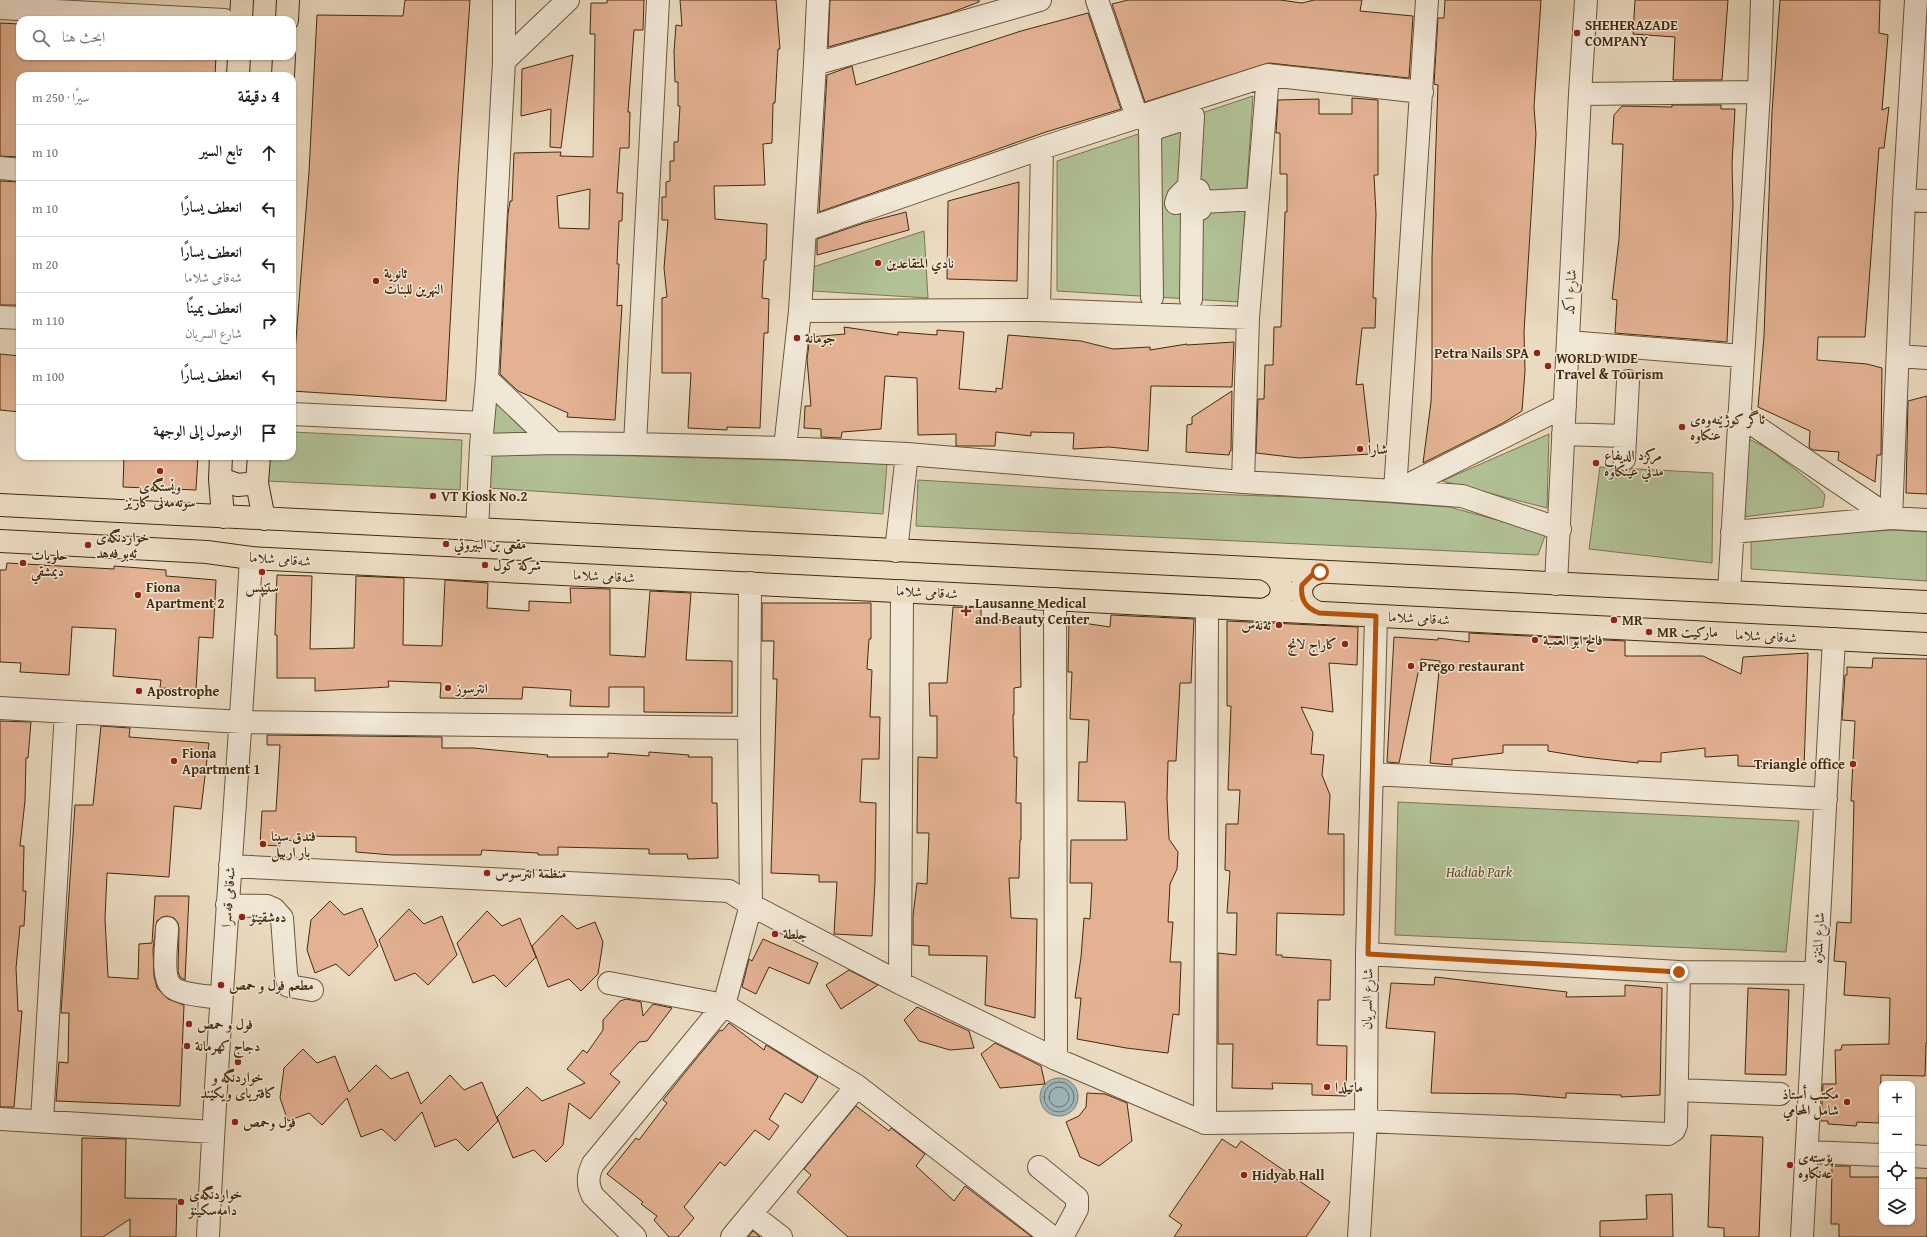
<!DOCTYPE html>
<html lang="ar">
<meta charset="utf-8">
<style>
body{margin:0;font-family:"Gentium Book Plus",Amiri,serif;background:#f6f6f6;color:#202124;direction:rtl}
.controls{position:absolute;right:12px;bottom:12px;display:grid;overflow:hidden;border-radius:8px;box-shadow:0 1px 3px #0004}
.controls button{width:36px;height:36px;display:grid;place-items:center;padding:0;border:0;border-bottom:1px solid #e0e0e0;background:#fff;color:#202124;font:20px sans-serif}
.stop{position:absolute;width:12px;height:12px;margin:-9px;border:3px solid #b45309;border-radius:50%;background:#fff}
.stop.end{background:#b45309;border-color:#fff;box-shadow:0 1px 4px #0008}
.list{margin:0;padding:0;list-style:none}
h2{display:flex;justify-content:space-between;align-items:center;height:52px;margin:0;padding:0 16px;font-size:17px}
h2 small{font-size:13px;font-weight:400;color:#757577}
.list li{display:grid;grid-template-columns:26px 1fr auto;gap:12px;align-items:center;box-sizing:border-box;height:56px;padding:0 16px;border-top:1px solid #e0e0e0}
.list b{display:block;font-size:15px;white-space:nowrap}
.list p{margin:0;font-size:13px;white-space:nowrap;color:#757577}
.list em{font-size:13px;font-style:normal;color:#757577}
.icon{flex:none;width:22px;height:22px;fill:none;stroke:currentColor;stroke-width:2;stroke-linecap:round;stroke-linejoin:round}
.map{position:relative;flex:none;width:1927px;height:1237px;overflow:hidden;direction:ltr}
.search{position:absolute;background:#fff;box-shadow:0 1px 3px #0004;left:16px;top:16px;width:280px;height:44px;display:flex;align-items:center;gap:10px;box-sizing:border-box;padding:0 14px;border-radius:12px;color:#757577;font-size:15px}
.panel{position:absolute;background:#fff;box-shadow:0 1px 3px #0004;left:16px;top:72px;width:280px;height:388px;border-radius:12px;direction:rtl}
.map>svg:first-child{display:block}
</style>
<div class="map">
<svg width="1927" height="1237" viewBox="0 0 1927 1237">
<rect width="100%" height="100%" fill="#eadac0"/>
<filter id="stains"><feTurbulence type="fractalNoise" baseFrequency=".005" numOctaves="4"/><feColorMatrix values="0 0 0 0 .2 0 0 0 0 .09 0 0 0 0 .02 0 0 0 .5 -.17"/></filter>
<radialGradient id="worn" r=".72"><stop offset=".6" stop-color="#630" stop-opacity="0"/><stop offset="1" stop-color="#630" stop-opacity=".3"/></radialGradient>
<path fill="#b1c196" stroke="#7a7652" d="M1253 96 1239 302 1057 291V161Z
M924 231 928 298 813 291V267Z
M495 401 531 434 492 437Z
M292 432 462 440 460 490 267 481 268 456H292Z
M1549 434 1547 508 1442 481Z
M1747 438 1769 449 1819 488 1825 495 1823 507 1743 517Z
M491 452 887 463 883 514 488 488Z
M1600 467 1713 473 1712 563 1589 549Z
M918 480 1068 489 1323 498 1449 507 1546 533 1538 555 916 526Z
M1894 530 1927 532V581L1751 569V537Z
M1398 802 1799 821 1786 952 1395 935Z"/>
<path fill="#9eb7be" stroke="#7a7f77" d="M1040 1097a19 19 0 1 1 38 0a19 19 0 1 1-38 0Z"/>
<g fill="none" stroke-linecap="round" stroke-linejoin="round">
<path stroke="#717166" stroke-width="1" d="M1044 1097a15 15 0 1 1 30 0a15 15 0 1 1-30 0Z
M1049 1097a10 10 0 1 1 20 0a10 10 0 1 1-20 0Z"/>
</g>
<path fill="#e3b293" stroke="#442b0d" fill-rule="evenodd" d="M405 0H470L458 176 446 401 292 391 309 172 317 15 403 16Z
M607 0H644L643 30H634L628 112H630L629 148H620L617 193H623L622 221H619L617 264H619L617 306 622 305 615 420 567 417 568 413 518 391 500 374 508 214 510 201H512L514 153 561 152 560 156 593 157 595 34H590L591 3H607ZM590 189 589 229 559 228 557 196Z
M680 0H776L780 49H778L775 103H773L772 143 763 144 765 185 714 186 715 219 767 224 766 260H764L762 298 769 299 768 333H764L760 428 727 427V430L688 428 691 373H662V298L667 297 664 268 668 220H662V197H666V182L670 181V161H674V142H678L680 106H678V82H675L674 52 676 25 682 26Z
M830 0H979V2L950 13 828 47Z
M1128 0H1280L1302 3 1314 0H1362L1360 11 1413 16 1409 78 1269 63 1145 102 1112 4Z
M1445 0H1541L1534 107 1536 134 1524 332 1525 371 1522 411 1503 423 1423 463 1431 402 1432 369V258L1438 85 1434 84 1438 18H1444Z
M1635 0H1728L1722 80H1673L1675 37 1633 34Z
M1780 0H1880L1879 33 1888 35 1882 110 1889 107 1884 148H1879L1865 337H1818L1817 360 1867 364 1882 368 1881 455H1877L1875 482 1838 460 1839 452 1813 450 1809 447 1810 431 1758 407 1764 336 1772 112Z
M1088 13 1121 109 1046 132 819 212 827 75 852 66 856 85 1021 31Z
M0 23 20 24V56H216L215 76H20V157L0 156Z
M573 55 561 148 550 147 551 109 521 116 522 69Z
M1352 98 1378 100V175H1374L1376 214 1373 298H1376L1375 328H1362L1356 385 1363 384 1371 454 1299 458 1256 453 1258 399H1264L1265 365H1273L1274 327H1281L1285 212H1287V174H1280V133H1276L1278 100 1319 99V114H1352Z
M1672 105H1721V109H1735L1732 164 1733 205 1727 342 1615 333 1617 300 1612 299 1619 239 1623 144H1612L1614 115 1622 106 1672 107Z
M0 181 20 182V305H0Z
M1019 182 1017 281 947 279 948 201Z
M906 212 909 230 817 255V239L864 223Z
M844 327 898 335V332L937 335V330L964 332 959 389 996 392V388L1002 389 1008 335 1081 341 1113 349 1150 347V350L1187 344V345L1234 342 1232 387 1151 386 1148 451 1109 447 1073 449 1074 433 1031 432V436L996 432 995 446H956V434L918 435 917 378 885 376 881 429 842 432 841 438 821 437V429L804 428 805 406H811L807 359 810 337 845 334Z
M0 354 20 356V412L0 410Z
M1232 391 1231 451H1230L1229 455 1186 452 1187 425 1192 424V417Z
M1927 396V494L1906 493 1908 401Z
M124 456H198L196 490 123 487Z
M7 563 114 569V566L166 570V576L216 580 213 638 199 637 196 690 160 688 161 680 113 676 116 629 72 627 69 675 20 672 21 663 0 662V570H6Z
M277 575 312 576 310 649 354 648 356 576 404 578 403 645 442 646 445 580 488 583 487 608 529 611V601L571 603 570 588 610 589V655L645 657 650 591 691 593 686 660 732 661V713L644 712V687H609V707L570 706 571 690 523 687 522 699 440 698 441 683 388 681 389 687 315 691V678H277V635H275Z
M762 603H871V639H869L867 669 872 670 870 717H880L879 759H862L860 802 876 803 875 882 872 936 834 934 837 882H819V875L771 873 777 679H773L774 641H762Z
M953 607 981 608V620H1020L1021 687 1014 688V715H1013L1014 757H1017L1016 803H1021V840H1020L1019 878H1009L1011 918 1037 919 1035 1018 985 1005 987 956 929 955V946L913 945V916L917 883 927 884 929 833H917L918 757 937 758V716H930L929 683H947Z
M1111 615 1194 619 1191 683H1180L1176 761H1168L1167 799 1169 839 1178 852 1177 869 1170 884 1168 922H1173L1170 962H1181L1179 1015 1173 1014 1168 1053 1126 1048 1077 1039 1081 998H1075L1081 957 1084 918 1090 919 1092 883H1070L1071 840H1127L1125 802 1078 801 1079 762H1087L1089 720 1070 719 1072 672H1068L1069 621 1110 627Z
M1227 621 1358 627 1357 665 1329 663 1333 712 1301 707 1313 733 1311 754 1324 755 1322 775 1330 795 1328 834H1344V915L1277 913 1276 955H1282V957L1331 960 1330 1000H1318L1317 1045 1347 1046 1346 1096 1312 1095V1084L1272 1083 1273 1089 1232 1088 1233 1044H1218V953L1236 955 1237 913H1227L1230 871 1225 870 1226 824H1238L1240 790H1228L1231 706H1227Z
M1469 633 1625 641V656H1703L1741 674 1743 657 1808 653 1804 768 1738 766V755L1705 757V748L1661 753V762L1638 761V763L1584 757 1548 751V745H1503V753L1452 759V765L1430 763 1440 661 1421 659 1399 763 1387 762 1394 637 1438 640V638L1469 642Z
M1873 658 1927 659V1043H1926L1925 1076 1881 1075 1879 1123 1857 1122 1856 1126 1828 1124V1121H1821L1823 1084H1836L1835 1050H1841L1842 1045 1889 1044 1890 998 1844 995 1846 962 1834 961 1837 922 1851 923 1854 801H1851L1855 721 1842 720 1845 675H1847V667L1872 668Z
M0 721 31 722 28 758H26L25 801 20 846H24L23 891H26L24 926H20L16 968 18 1011H22L14 1107H0Z
M101 726 130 728 129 737 209 743 201 809 174 806 169 877 107 873 105 919 108 977 138 979 139 944 152 943 155 896H189L185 980 180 977 178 972 179 928 178 923 174 918 167 916 162 917 157 921 153 949 154 976 157 988 168 999 184 1005 180 1106 56 1101 59 1062 68 1063 69 1013H61L75 805H93Z
M267 735 442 737V748H473L548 755 547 757H608V753L649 756V752L689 755 688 757H712V803H717L718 858 688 859 687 854H649V849L600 848 558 847V855H538V853L482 850 481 855H392L356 852V837L308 836V841L281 840 280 846 260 845 262 811H276L280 745H267Z
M330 901 344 915 362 908 378 946 349 976 336 964 315 973 307 950 311 920Z
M409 909 424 924 442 916 457 955 428 985 415 973 395 981 379 940Z
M487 911 502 926 520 918 536 957 506 987 494 975 473 983 457 943Z
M562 915 577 929 595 922 603 942 598 974 581 991 569 979 548 987 532 946Z
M763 939 818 963 809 984 769 967 756 994 742 987 749 959 752 961Z
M849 970 878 985 841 1009 826 985Z
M1435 977 1567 992 1566 997 1625 996V985L1662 988 1660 1095 1621 1097V1095L1566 1093V1098L1516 1094 1431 1093 1435 1032 1386 1028 1391 983 1434 985Z
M1748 988 1789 990 1786 1075 1745 1074Z
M626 999 641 1002 643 1016 653 1004 672 1008 647 1041 639 1042 610 1074 620 1082 590 1119 569 1103 563 1145 546 1162 534 1150 513 1158 497 1117 527 1087 542 1101 585 1083 567 1069 583 1050 587 1053 603 1030V1020L620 1001Z
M917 1007 969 1031 974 1048 950 1050 919 1041 904 1020Z
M729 1023 764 1050 766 1045 818 1077 802 1103 785 1093 769 1119 779 1126 769 1140 755 1130 725 1166 720 1162 684 1207 694 1218 678 1237H669L654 1220 657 1216 641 1204 643 1202 607 1174 636 1138 639 1140 667 1103 663 1100 687 1070 720 1030 722 1031Z
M995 1043 1041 1066 1045 1084 1000 1088 981 1054Z
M303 1049 317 1063 335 1056 349 1092 376 1065 391 1079 408 1072 421 1104 450 1075 464 1090 482 1082 498 1121 468 1151 456 1139 435 1147 422 1112 395 1141 382 1129 361 1137 347 1098 322 1125 309 1113 288 1121 280 1098 284 1068Z
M1087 1093 1105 1094 1127 1103 1132 1141 1099 1166 1080 1157 1066 1122 1079 1116 1086 1107Z
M856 1106 889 1131 891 1128 925 1154 916 1166 954 1201 965 1186 1032 1237H848L797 1192 811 1175 804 1169Z
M1711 1135 1763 1137 1759 1237H1724V1228L1708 1227Z
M82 1138 126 1139 125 1198 177 1199 176 1237H130V1219L103 1237H81Z
M1222 1139 1236 1148 1241 1141 1330 1202 1306 1237H1174L1182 1225 1169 1216Z
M1832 1166H1850V1177H1882V1222H1912V1178H1927V1237H1839V1224H1831Z
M1672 1194 1673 1237H1600V1221L1647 1219 1646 1195Z
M753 1231 760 1237H748Z"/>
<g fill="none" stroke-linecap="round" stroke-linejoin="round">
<g stroke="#6e573a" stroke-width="24">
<path id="minor" d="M1097 0 1137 117
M0 8 224 20
M504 61 568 0
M815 64 1040 0
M1580 94 1759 92
M0 168 20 170
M1904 200 1927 201
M1202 202 1258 199
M1176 203 1178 197 1189 186 1198 190 1202 202 1200 209 1192 212 1191 299
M805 230 1042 148 1268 75 1422 92
M1152 297 1150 130 1193 116 1189 186
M1039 310 1042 148
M800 311 1039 310 1248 318
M0 317 20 318
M1568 342 1742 356
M1898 356 1927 358
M487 379 554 443
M292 414 483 423
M1739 415 1891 518 1904 200 1916 0
M1563 434 1624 436
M635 444 658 0
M481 445 554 443 635 444 785 448 907 454 1243 482 1395 491 1462 496 1560 529
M785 448 800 311 815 64 818 0
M1624 459 1628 381
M1243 482 1248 318 1268 75
M1395 491 1427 0
M1396 491 1565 406
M477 530 481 445 487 379 504 61V0
M1732 532 1891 518 1927 520
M896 551 907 454
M1556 584 1580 94 1586 0
M1729 592 1759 92 1762 0
M1055 599 1056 1059
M0 708 242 722 749 728
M1373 774 1826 799
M230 866 729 891 751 905 900 983 1056 1059 1205 1123 1366 1121 1668 1134 1674 1130 1676 1125 1679 972
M227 905 267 906 274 909 282 918 286 974 289 986 312 990
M167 928C167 942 161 976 171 986 179 995 209 996 221 998
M1367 954 1679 972 1816 973
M609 983 724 1005 857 1086 1052 1237
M900 983 902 591
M1677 1090 1780 1094
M0 1119 213 1132
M42 1121 66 712
M1205 1123 1207 607
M1807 1152 1882 1155
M1912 1156 1927 1157
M1039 1167 1077 1198V1209L1062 1237
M751 1214 781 1237
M208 1237C218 1010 238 784 251 558
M635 1237 593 1196C587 1185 587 1176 593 1164L724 1005 751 905 749 728 750 583
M732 1237 857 1086
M1359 1237 1366 1121 1367 954 1376 616
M1802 1237 1834 639"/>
</g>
<g stroke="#442b0d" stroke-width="24">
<path id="major" d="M241 20 242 0
M287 20 288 0
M238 76 239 56
M283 76 284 56
M221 456 220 479 223 517
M259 456 257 483 264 519
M220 479 238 485 257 483
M0 505 1927 602
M0 541 207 552 251 558 1927 644
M1261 610C1287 606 1289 578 1264 569
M1319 613C1295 605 1295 578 1320 572"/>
</g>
<use href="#minor" stroke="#f1e7d6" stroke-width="22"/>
<use href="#major" stroke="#eadac0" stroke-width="22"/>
</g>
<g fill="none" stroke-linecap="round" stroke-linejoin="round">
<path stroke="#b45309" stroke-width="5" d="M1320 572 1313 574 1302 585C1300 599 1305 608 1319 613L1376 616 1368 954 1679 972"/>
</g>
<g fill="#8f2418" stroke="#f1e7d6" stroke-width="1.5">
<circle cx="1577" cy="33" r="4"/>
<circle cx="878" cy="263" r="4"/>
<circle cx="376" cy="281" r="4"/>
<circle cx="797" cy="338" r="4"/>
<circle cx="1537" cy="353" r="4"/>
<circle cx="1548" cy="366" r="4"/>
<circle cx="1682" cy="427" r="4"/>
<circle cx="1360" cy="449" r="4"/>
<circle cx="1596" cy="463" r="4"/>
<circle cx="160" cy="471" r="4"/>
<circle cx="433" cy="496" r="4"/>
<circle cx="446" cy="544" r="4"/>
<circle cx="88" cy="545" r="4"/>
<circle cx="23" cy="563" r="4"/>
<circle cx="485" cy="565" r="4"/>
<circle cx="262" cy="572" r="4"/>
<circle cx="138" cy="595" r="4"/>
<path d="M964 605h4v4h4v4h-4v4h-4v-4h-4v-4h4z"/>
<circle cx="1614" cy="620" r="4"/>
<circle cx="1279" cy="625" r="4"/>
<circle cx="1649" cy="632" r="4"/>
<circle cx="1535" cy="640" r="4"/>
<circle cx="1345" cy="644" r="4"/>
<circle cx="1411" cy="666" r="4"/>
<circle cx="448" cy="688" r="4"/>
<circle cx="139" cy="691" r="4"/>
<circle cx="174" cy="761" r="4"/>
<circle cx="1853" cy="764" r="4"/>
<circle cx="263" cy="844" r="4"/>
<circle cx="487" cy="873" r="4"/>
<circle cx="242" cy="917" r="4"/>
<circle cx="775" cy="934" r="4"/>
<circle cx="221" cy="985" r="4"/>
<circle cx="189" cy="1024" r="4"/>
<circle cx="187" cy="1046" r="4"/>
<circle cx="238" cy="1062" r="4"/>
<circle cx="1327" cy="1087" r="4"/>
<circle cx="1847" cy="1102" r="4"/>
<circle cx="235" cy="1122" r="4"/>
<circle cx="1790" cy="1165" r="4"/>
<circle cx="1244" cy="1175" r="4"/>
<circle cx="181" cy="1202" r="4"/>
</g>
<g text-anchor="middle" stroke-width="3" stroke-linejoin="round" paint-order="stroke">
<g font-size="14" font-weight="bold" fill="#442b0d" stroke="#f1e7d6" text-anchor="start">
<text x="1585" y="30">SHEHERAZADE<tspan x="1585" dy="16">COMPANY</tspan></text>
<text x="886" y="268">نادي المتقاعدین</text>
<text x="384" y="278">ثانوية<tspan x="384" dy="16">النهرين للبنات</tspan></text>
<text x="805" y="343">جومانة</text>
<text x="1529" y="358" text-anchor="end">Petra Nails SPA</text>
<text x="1556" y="363">WORLD WIDE<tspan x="1556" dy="16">Travel &amp; Tourism</tspan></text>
<text x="1690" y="424">ئاگر كوژێنه‌وه‌ی<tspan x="1690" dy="16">عنكاوه</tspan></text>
<text x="1368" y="454">شارا</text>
<text x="1604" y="460">مرکزد الدیفاع<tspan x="1604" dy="16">مدني عينكاوه</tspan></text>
<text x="160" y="491" text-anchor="middle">وێستگەی<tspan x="160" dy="16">سوتەمەنی کارێز</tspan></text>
<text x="441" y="501">VT Kiosk No.2</text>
<text x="96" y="542">خواردنگەی<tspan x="96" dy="16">ئەبو فەهد</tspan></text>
<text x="454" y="549">مقعى بن البيروتي</text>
<text x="31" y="560">حلويات<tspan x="31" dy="16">ديمشقي</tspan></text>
<text x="493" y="570">شركة كول</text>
<text x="146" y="592">Fiona<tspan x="146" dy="16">Apartment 2</tspan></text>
<text x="262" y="592" text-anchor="middle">ستێپس</text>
<text x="975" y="608">Lausanne Medical<tspan x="975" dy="16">and Beauty Center</tspan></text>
<text x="1622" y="625">MR</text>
<text x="1271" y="630" text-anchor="end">ئةنةس</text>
<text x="1657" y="637">MR ماركيت</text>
<text x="1543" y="645">فالح ابو العمبة</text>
<text x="1337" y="649" text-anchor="end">كاراج لانج</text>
<text x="1419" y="671">Prego restaurant</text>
<text x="456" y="693">انترسوز</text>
<text x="147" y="696">Apostrophe</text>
<text x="182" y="758">Fiona<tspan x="182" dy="16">Apartment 1</tspan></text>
<text x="1845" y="769" text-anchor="end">Triangle office</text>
<text x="271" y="841">فندق سينا<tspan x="271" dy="16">بار اربيل</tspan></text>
<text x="495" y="878">منظمة انترسوس</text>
<text x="250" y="922">دەشقینۆ</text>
<text x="783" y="939">جلطة</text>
<text x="229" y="990">مطعم فول و حمص</text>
<text x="197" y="1029">فول و حمص</text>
<text x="195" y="1051">دجاج كهرمانة</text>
<text x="238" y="1082" text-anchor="middle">خواردنگە و<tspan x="238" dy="16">کافتریای ویکێند</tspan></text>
<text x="1335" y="1092">ماتیلدا</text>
<text x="1839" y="1099" text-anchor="end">مكتب أستاذ<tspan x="1839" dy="16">شامل المحامي</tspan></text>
<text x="243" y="1127">فول وحمص</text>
<text x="1798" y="1162">پۆسته‌ی<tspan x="1798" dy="16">عه‌نكاوه‌</tspan></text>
<text x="1252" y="1180">Hidyab Hall</text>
<text x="189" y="1199">خواردنگەی<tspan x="189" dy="16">دامەسکینۆ</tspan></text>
</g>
<g font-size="14" fill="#442b0d" stroke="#f1e7d6">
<text transform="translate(1570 292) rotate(-87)" y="5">شارع اكد</text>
<text transform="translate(280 559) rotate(4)" y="5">شەقامی شلاما</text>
<text transform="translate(604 576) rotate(3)" y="5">شەقامی شلاما</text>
<text transform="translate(927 592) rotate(3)" y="5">شەقامی شلاما</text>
<text transform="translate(1419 618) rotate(3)" y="5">شەقامی شلاما</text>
<text transform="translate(1766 636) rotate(3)" y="5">شەقامی شلاما</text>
<text transform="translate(228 897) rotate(-86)" y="5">شەقامی قەسرا</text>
<text transform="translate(1818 938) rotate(-87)" y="5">شارع المتنزه</text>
<text transform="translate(1367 999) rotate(-89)" y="5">شارع السريان</text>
</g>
<g font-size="14" font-style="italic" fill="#5a4928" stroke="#f1e7d6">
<text x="1479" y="877">Hadiab Park</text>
</g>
</g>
<rect width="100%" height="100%" filter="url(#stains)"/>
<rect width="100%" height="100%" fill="url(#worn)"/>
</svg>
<div class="controls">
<button>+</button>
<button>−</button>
<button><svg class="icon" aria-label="locate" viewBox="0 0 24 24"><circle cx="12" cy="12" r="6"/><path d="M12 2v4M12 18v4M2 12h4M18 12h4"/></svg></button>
<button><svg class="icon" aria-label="layers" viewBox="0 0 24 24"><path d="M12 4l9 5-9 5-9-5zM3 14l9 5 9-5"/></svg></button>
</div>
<div class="stop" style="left:1320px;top:572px"></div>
<div class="stop end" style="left:1679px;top:972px"></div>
<div class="search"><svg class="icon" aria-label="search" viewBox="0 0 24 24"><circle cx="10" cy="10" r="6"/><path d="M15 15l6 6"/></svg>ابحث هنا</div>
<section class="panel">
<h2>4 دقيقة<small>سيرًا · 250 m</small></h2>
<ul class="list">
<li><svg class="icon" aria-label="ahead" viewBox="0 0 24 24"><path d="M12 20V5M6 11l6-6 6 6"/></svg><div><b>تابع السير</b></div><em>10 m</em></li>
<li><svg class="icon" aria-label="left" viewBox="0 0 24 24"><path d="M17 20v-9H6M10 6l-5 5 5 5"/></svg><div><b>انعطف يسارًا</b></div><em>10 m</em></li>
<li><svg class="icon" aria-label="left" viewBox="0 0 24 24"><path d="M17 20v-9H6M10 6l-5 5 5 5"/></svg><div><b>انعطف يسارًا</b><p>شەقامی شلاما</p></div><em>20 m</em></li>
<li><svg class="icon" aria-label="right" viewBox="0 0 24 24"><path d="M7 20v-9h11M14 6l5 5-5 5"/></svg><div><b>انعطف يمينًا</b><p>شارع السريان</p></div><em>110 m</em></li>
<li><svg class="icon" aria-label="left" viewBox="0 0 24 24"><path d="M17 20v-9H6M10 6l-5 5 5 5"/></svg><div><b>انعطف يسارًا</b></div><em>100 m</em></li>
<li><svg class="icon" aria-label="arrive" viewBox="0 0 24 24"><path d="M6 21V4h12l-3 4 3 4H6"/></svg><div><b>الوصول إلى الوجهة</b></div></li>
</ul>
</section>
</div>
